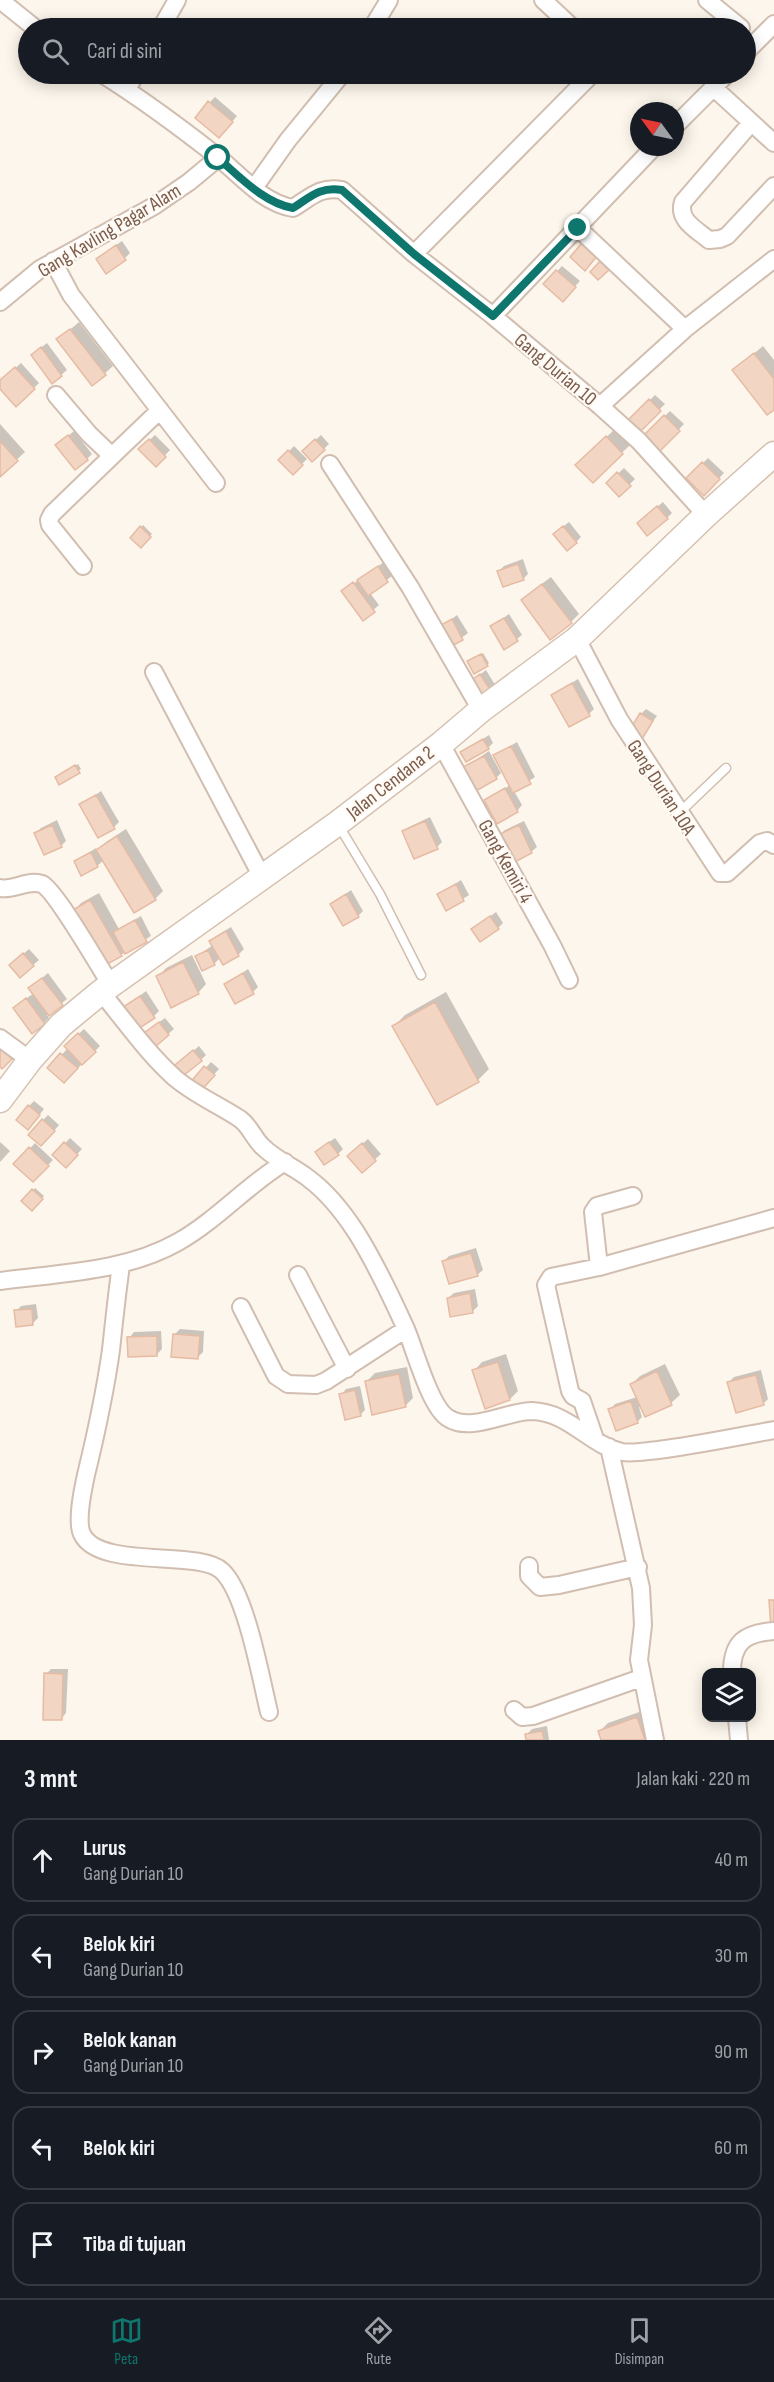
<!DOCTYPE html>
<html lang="id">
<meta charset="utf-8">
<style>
body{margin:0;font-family:"Sofia Sans Condensed",sans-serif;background:#242831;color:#f1f3f6}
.controls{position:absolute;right:18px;bottom:18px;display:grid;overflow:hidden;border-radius:12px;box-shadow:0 3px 15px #0003}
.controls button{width:54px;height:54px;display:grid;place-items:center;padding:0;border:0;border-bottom:2px solid #363941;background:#171b24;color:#f1f3f6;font:30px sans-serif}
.compass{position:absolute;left:630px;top:102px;width:54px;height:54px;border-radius:50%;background:#171b24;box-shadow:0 3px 15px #0003;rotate:303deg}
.stop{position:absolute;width:18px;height:18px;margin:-14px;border:4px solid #0f766e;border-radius:50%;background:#fff}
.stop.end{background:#0f766e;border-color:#fff;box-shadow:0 2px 6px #0008}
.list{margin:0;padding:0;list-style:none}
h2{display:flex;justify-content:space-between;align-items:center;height:78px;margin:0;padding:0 24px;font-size:26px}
h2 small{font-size:20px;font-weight:400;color:#9ea1a6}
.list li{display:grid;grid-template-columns:39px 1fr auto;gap:18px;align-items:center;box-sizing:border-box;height:84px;margin:0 12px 12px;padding:0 12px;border:2px solid #363941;border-radius:18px}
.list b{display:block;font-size:22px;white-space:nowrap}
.list p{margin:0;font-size:20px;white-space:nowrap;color:#9ea1a6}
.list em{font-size:20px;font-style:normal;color:#9ea1a6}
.icon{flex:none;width:33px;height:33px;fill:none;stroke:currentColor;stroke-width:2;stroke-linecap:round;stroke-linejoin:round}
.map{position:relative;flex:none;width:774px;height:1740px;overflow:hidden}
.search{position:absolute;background:#171b24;box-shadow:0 3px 15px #0003;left:18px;right:18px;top:18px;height:66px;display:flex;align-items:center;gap:15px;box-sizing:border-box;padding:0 21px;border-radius:33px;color:#9ea1a6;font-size:22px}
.sheet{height:558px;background:#171b24}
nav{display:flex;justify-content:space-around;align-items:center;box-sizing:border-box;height:84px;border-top:2px solid #363941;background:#171b24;font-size:16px;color:#9ea1a6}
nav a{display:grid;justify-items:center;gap:3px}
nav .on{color:#0f766e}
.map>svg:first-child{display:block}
</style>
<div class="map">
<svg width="774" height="1740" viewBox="0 0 774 1740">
<rect width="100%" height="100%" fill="#fdf6ec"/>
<path fill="#0003" d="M215 97 237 116 224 131 210 102Z
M122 241 130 253 125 258 103 254Z
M562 266 580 281 562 300 545 284Z
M79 322 113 366 93 384 58 340Z
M47 343 67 370 53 382 38 350Z
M763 346 774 360V408L734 370Z
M21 363 39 383 16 405 0 387V382Z
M655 395 665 404 640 429 630 420Z
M670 411 684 424 660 449 646 435Z
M0 424 25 452 0 475Z
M615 429 630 445 593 481 577 465Z
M74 431 92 454 87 459 63 440Z
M155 435 170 450 156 465 140 449Z
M321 435 329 444 312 460 304 451Z
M294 446 307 459 293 473 280 460Z
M708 458 724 473 704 494 688 478Z
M624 468 635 479 619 495 608 483Z
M663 502 672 513 667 518H644Z
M569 522 581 537 576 542 560 529Z
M143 525 152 534 141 546 132 538Z
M523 559 528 574 523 579 499 571 504 566Z
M384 562 392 576 370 593 379 605 363 619 343 591Z
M551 577 579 614 571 622 531 592Z
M509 614 522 635 505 648 492 626Z
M457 615 468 633 453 644 443 626Z
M483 653 489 663 487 665 472 659Z
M486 670 497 688 492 693 468 684Z
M578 679 594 709 589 714 553 695Z
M646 709 657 716 641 737V714Z
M489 735 493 743 488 748 462 753Z
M517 742 535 777 514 791 522 805 517 811 486 801 510 785 495 755Z
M489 751 501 773 496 778 465 767Z
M78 764 81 769 60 783 59 775Z
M101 791 119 822 114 827 81 805Z
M430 817 442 842 437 847 404 832 409 827Z
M57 820 66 841 61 846 36 833 41 828Z
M524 821 537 847 531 852 499 835 505 830Z
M126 829 163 891 155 899 104 860 97 866 76 861 96 848 97 850 106 842Z
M461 880 469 895 447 909 439 894Z
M351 890 363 911 358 916 332 904Z
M99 893 119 929 141 916 151 936 121 955 73 912 81 903Z
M496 912 503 923 498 928 473 929Z
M231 927 244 949 238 955 223 963 220 958 214 964 197 956 213 945 211 941 216 936Z
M29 949 39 960 20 976 16 960Z
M192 955 206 984 198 993 158 977 166 968Z
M248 969 258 987 253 992 226 984Z
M48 973 67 999 47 1015 49 1018 44 1023 20 1003 34 993 36 983Z
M146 991 159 1011 154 1016 122 1009Z
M446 992 489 1069 478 1080 394 1026 405 1015Z
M165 1018 174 1029 155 1045 151 1028Z
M84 1029 100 1046 70 1076 49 1068 68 1048 66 1046Z
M199 1046 206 1055 201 1060 178 1064Z
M211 1062 219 1069 199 1091 191 1084Z
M34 1101 44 1109 33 1123 29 1106Z
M48 1115 59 1125 47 1139 43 1120Z
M70 1138 82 1149 66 1166 54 1155Z
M335 1138 343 1149 338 1154 322 1147Z
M368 1139 381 1154 362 1171 354 1151Z
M0 1142 10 1151 0 1162Z
M35 1143 53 1160 33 1180 15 1164Z
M35 1188 44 1196 32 1209 24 1201Z
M476 1248 483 1270 477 1275 444 1261 449 1256Z
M475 1289 478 1306 472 1312 448 1298 454 1293Z
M36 1304 38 1318 33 1323 16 1311 21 1306Z
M180 1329 204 1331 203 1352 198 1357 174 1335Z
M161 1331 162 1349 156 1355 129 1338 134 1332Z
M506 1354 518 1391 510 1399 474 1371 482 1362Z
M665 1364 680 1395 671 1403 645 1415 641 1406 639 1407 642 1417 637 1422 610 1410 615 1404 637 1397 631 1385 640 1376Z
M407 1367 413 1398 405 1406 366 1382 375 1373Z
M761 1370 768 1399 763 1404 729 1382 734 1377Z
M360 1386 365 1410 360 1415 341 1395 346 1389Z
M51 1669H68L66 1713 61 1719 46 1674Z
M645 1710 649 1740H603L600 1731 608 1723Z
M547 1726 549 1740H528L527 1734 532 1729Z"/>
<path fill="#f3d5c3" stroke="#e6bba3" stroke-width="1.5" d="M208 101 233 122 219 138 195 118Z
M582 243 597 256 585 271 570 257Z
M116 245 126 260 106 274 96 259Z
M600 261 609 270 598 280 590 272Z
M556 270 576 287 563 302 543 284Z
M70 329 106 375 92 386 56 339Z
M41 347 62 376 52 384 31 355Z
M754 353 774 379V410L767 415 732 370Z
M15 367 35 389 16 407 0 389V380Z
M649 399 661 411 640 432 628 420Z
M664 415 680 431 660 451 644 435Z
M68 435 88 460 75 470 55 445Z
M606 436 623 454 593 483 575 465Z
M149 439 166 457 156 467 138 449Z
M315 439 325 450 312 462 302 451Z
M0 441 18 461 0 477Z
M288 450 303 465 293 475 278 460Z
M702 462 720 479 704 496 686 478Z
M617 472 631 486 619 497 606 483Z
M657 506 668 519 647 536 637 523Z
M140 526 151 537 141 548 130 538Z
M563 526 577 543 567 551 553 534Z
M518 564 524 580 503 587 497 571Z
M378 566 388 582 368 596 357 580Z
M353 582 375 612 363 621 341 591Z
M542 584 572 623 550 640 521 600Z
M504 618 518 641 504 650 490 626Z
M452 619 463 640 452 646 441 625Z
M481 654 488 666 474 674 467 661Z
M480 674 493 694 478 704 466 684Z
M572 683 590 716 569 727 551 695Z
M640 713 653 721 642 739 629 731Z
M483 739 489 749 466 762 460 752Z
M511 746 531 784 513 793 493 755Z
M484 756 497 779 476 791 463 767Z
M75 765 80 773 59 785 55 777Z
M505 788 518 812 497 824 484 800Z
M96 795 115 829 98 838 79 804Z
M425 821 438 849 414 859 402 831Z
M52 825 62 847 44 855 34 833Z
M519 825 532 853 511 864 498 835Z
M117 836 156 900 134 913 96 850Z
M91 852 98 867 81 876 74 861Z
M456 884 464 901 446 911 437 894Z
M346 894 359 917 343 926 330 904Z
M90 900 122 956 102 967 71 911Z
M490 916 499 929 480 942 471 929Z
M135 920 147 942 125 954 113 932Z
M226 931 239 956 223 965 209 941Z
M208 950 215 965 202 971 195 956Z
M23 953 34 966 20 978 9 965Z
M183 962 199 994 171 1008 156 976Z
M243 973 254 994 235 1004 224 984Z
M42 978 63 1005 49 1016 28 988Z
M140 996 155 1018 135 1031 120 1009Z
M26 998 45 1024 32 1034 13 1008Z
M435 1002 479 1082 437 1105 392 1026Z
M159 1022 169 1035 155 1047 144 1033Z
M78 1033 96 1052 82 1065 64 1046Z
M0 1046 12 1059 2 1069 0 1067Z
M193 1050 202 1061 179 1079 170 1069Z
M60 1053 78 1068 64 1083 47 1068Z
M204 1066 215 1075 199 1093 189 1084Z
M28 1105 40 1115 28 1130 16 1120Z
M42 1119 55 1131 41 1146 28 1135Z
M64 1142 78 1155 66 1168 52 1155Z
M329 1142 339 1155 324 1165 315 1152Z
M362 1143 376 1161 362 1173 347 1156Z
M29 1147 49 1166 33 1182 13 1164Z
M32 1189 43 1199 32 1211 21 1201Z
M471 1253 478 1276 449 1284 442 1261Z
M470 1293 473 1313 450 1317 447 1298Z
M32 1309 33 1325 16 1327 14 1310Z
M173 1334 200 1336 198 1359 171 1357Z
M157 1336V1356L128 1357 127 1337Z
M498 1362 510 1400 485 1409 472 1370Z
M657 1371 672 1405 645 1417 630 1384Z
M399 1374 406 1407 372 1415 365 1381Z
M756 1375 764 1405 736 1413 727 1382Z
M355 1390 361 1416 345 1420 339 1394Z
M631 1401 638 1423 616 1431 608 1409Z
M769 1600H774V1627L771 1628Z
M44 1673 63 1674 62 1720H43Z
M637 1717 645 1740H601L598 1731Z
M542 1731 544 1740H526L525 1734Z"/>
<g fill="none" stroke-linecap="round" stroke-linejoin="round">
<g stroke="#d1beb0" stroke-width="11">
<path id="lane" d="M679 813 726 768
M339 826 380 894 421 975"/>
</g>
<g stroke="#d1beb0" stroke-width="20">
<path id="street" d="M0 0 35 28
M543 0 573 28
M707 0 741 28
M161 28 177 0
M372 28 389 0
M746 52 774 24
M102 74C142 99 181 128 218 157 241 176 263 203 293 208 311 197 320 186 342 190L414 254 493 316 600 406 639 441 706 515
M714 88 774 143
M127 89 136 74
M751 123 683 202C677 220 697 230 709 240L720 239 727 236 774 186
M675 126 727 74
M254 188 288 140 342 74
M578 228 685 329
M414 254 592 74
M53 261 71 295 216 483
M0 302 40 269 154 206 189 182 218 158
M493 316 654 147
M56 395 89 434 112 456 160 410
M600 406 685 329 774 259
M330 464 410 587 481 710
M83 566 50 525 49 520 52 514 112 456
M577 639 619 719 720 873H727L760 843 767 841 774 845
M154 672 262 877
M441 744 552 945 569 980
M0 888C14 891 28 879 42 884 56 891 100 968 111 985
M101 992C125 1021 147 1053 175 1078 195 1095 219 1105 240 1119 250 1126 254 1139 263 1147 276 1160 294 1167 308 1178 327 1192 343 1212 356 1232 375 1262 391 1296 406 1329 415 1350 430 1407 448 1418 471 1433 507 1411 532 1411 569 1412 589 1445 622 1452 633 1454 646 1451 658 1450 697 1445 735 1437 774 1430
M0 1038 30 1060
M633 1196 597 1206 593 1212 599 1267 774 1218
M121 1265C117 1293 114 1322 111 1350 105 1392 96 1434 86 1475 83 1489 76 1521 82 1534 99 1570 199 1549 222 1571 246 1593 261 1679 269 1712
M298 1275 347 1369
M0 1281C60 1273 125 1272 178 1242 217 1220 247 1185 285 1162
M241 1307 276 1376 288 1384 316 1385 326 1381 406 1329
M595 1439 582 1401 573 1396 570 1391 546 1285 551 1277 599 1267
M609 1447 641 1588 643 1625 639 1660 655 1740
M529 1566V1576L540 1587 559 1585 638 1567
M732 1672C732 1642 745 1633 774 1631
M514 1710 522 1717 533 1716 641 1678
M737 1718 739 1740"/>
</g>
<g stroke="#d6c0b0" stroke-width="27">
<path id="secondary" d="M0 1100 30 1060 61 1025 101 992 338 823 441 744 481 710 577 639 706 515 774 454"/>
</g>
<use href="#lane" stroke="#fff" stroke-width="8"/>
<use href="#street" stroke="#fff" stroke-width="16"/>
<use href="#secondary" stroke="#fff" stroke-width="24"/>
</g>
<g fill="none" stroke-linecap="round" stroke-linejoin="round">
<path stroke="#0f766e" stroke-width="8" d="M218 158C240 177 264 203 293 208 310 197 321 186 342 190L414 254 493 316 578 228"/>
</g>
<g text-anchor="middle" stroke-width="4.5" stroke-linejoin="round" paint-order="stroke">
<g font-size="20" fill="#7a5c4d" stroke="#fffaf3">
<text transform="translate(109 230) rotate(-31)" y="7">Gang Kavling Pagar Alam</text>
<text transform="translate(556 369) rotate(40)" y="7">Gang Durian 10</text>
<text transform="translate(390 782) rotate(-38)" y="7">Jalan Cendana 2</text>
<text transform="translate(662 787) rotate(57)" y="7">Gang Durian 10A</text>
<text transform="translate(506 861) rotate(61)" y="7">Gang Kemiri 4</text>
</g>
</g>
</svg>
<div class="controls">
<button><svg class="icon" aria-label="layers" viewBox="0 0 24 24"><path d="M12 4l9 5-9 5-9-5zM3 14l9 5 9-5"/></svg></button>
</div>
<svg class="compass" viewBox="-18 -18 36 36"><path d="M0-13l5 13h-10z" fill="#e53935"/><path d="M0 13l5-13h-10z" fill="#9ea1a6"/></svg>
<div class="stop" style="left:218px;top:158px"></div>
<div class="stop end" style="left:578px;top:228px"></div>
<div class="search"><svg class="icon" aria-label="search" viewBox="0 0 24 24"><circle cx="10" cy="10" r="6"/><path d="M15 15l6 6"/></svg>Cari di sini</div>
</div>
<section class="sheet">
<h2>3 mnt<small>Jalan kaki · 220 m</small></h2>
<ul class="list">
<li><svg class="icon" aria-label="ahead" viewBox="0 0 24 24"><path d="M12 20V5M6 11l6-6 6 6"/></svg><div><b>Lurus</b><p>Gang Durian 10</p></div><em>40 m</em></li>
<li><svg class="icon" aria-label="left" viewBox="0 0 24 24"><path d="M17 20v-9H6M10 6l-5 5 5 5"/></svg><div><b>Belok kiri</b><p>Gang Durian 10</p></div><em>30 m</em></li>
<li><svg class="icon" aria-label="right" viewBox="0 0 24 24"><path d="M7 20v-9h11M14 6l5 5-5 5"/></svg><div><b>Belok kanan</b><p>Gang Durian 10</p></div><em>90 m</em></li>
<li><svg class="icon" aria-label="left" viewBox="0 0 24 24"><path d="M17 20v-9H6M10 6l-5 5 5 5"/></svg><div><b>Belok kiri</b></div><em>60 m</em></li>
<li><svg class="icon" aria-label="arrive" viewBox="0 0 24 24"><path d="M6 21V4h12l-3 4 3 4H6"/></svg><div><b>Tiba di tujuan</b></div></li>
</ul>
</section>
<nav>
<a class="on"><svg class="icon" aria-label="map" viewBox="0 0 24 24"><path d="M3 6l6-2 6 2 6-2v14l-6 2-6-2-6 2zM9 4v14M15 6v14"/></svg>Peta</a>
<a><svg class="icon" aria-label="directions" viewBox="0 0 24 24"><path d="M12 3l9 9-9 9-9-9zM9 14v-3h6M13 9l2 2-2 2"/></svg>Rute</a>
<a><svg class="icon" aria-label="saved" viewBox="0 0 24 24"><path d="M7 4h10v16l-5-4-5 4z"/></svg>Disimpan</a>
</nav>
